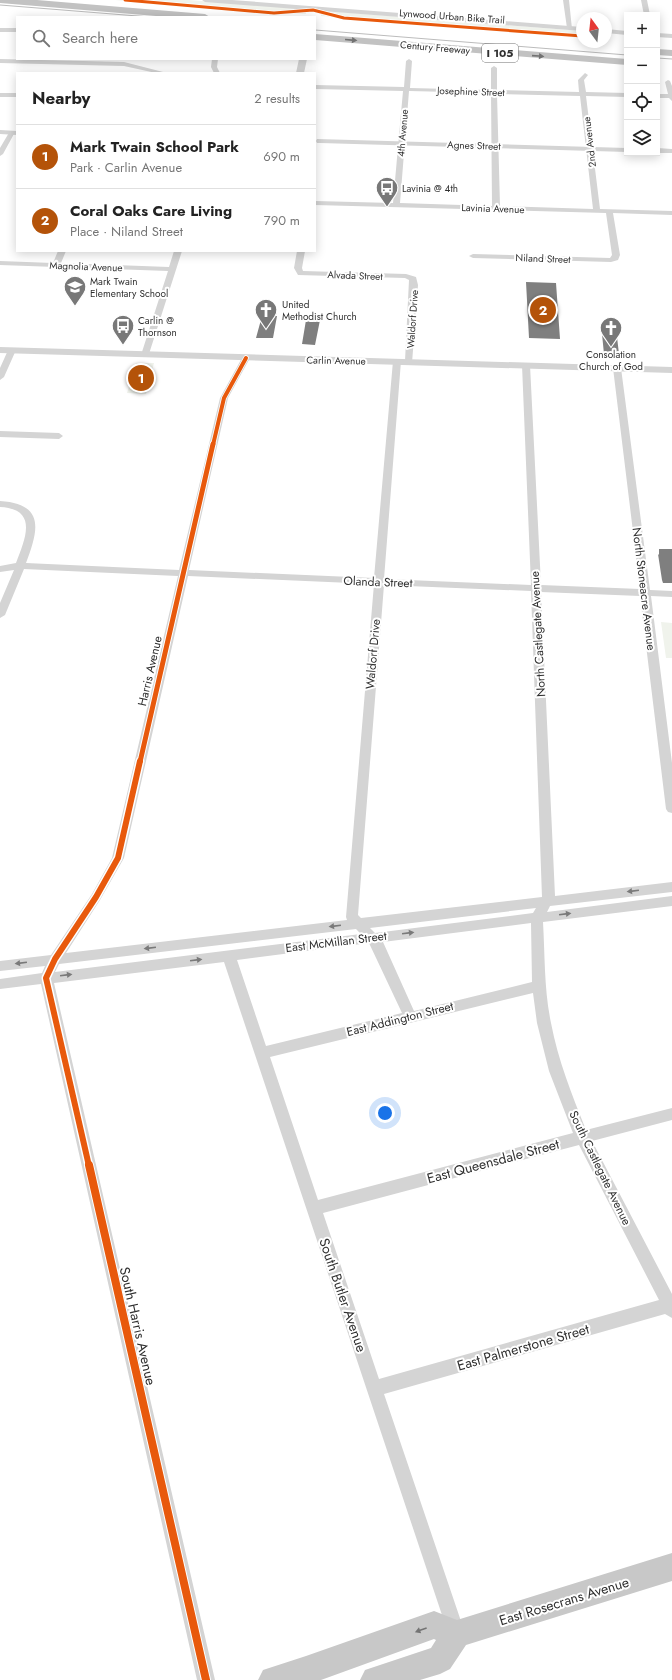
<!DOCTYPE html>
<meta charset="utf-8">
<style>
body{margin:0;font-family:Jost,sans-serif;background:#f2f2f2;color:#222}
.controls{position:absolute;right:12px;top:12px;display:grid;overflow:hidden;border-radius:0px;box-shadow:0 2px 10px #0003}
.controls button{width:36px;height:36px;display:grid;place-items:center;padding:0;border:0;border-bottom:1px solid #e0e0e0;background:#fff;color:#222;font:20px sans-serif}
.compass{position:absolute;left:576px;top:12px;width:36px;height:36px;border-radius:50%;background:#fff;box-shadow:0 2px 10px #0003;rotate:345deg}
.you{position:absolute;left:385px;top:1113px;width:14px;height:14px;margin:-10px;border:3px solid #fff;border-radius:50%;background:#1a73e8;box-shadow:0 0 0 6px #1a73e833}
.badge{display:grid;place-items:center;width:26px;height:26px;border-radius:50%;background:#b45309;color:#fff;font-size:13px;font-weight:700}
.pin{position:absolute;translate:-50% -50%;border:2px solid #fff;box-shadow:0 1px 4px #0006}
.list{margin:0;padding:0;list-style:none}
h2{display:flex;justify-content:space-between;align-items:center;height:52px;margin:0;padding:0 16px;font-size:17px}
h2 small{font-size:13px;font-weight:400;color:#767676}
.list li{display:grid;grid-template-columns:26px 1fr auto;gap:12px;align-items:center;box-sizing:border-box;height:64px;padding:0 16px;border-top:1px solid #e0e0e0}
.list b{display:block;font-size:15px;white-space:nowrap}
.list p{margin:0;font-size:13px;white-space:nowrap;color:#767676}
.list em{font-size:13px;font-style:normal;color:#767676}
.icon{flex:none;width:22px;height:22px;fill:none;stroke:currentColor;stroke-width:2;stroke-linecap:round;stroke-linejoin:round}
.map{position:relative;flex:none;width:672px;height:1680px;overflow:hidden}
.search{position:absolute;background:#fff;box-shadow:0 2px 10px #0003;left:16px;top:16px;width:300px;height:44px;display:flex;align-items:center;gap:10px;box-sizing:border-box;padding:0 14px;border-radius:0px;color:#767676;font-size:15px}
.panel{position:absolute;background:#fff;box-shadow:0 2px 10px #0003;left:16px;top:72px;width:300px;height:180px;border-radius:0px}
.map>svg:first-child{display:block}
</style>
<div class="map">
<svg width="672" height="1680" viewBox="0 0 672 1680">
<rect width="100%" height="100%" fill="#fff"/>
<path fill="#f0f3ec" d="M115 0H189L307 9 306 14 239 11Z
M327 11 582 31V36L321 16V13Z
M136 363H154L146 394 127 393Z
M661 622 672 623V658H666Z"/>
<path fill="#7f7f7f" d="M526 282 556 283 560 339 529 338Z
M262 316H277L273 338H256Z
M306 320H320L315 345 302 344Z
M602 334H614L615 337H617L619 354H604Z
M659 549H672V583H663L662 580 658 554 659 555Z"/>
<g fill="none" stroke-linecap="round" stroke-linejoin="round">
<path fill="#d4d4d4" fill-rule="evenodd" d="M563 0H569L572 29 567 28Z
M641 0H647L650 15H644Z
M0 28H17V32H0Z
M0 59 124 62 167 73H156L124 66 0 63Z
M212 59H218L217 67 220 73H214L211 67Z
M409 59 412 61 410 88 491 90V68L494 66 497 68V90L579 92 578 80 585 73 588 75 584 80 586 92 627 93V97L586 96 600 209 672 211V215L613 213 620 255 618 260 611 262 473 258 469 256 473 254 610 258 612 255 606 213 315 205V201L393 203 403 91 315 89V85L404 87 406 61ZM409 91 491 93 492 206 400 203ZM497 94 580 96 593 209 500 206Z
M668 80 670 81 672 86V101L669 98H657V94H668L665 82Z
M0 93H17V97H0Z
M10 131 15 132 3 154 0 156V148Z
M58 251H66L61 263 169 267 174 251H182L148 357H142L141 355 168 271 0 265V261L53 263Z
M297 251H305L302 268 303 271 406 274 416 277 418 285 412 363H406L405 361 409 280 405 278 298 275 294 268Z
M9 348H15L16 350 4 377 0 380V368Z
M243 356H246L250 358 228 398 189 570 374 578 393 361 397 359 401 361 384 579 531 585 522 365 526 363 530 365 541 585 640 589 613 368 617 365 621 368 650 590 672 591V597L651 596 672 763V813L668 812 666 809 640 596 541 592 555 896 672 882V892L550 906 547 912 672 896V906L543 922C545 956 544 989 551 1023 558 1060 572 1095 586 1130L672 1108V1120L592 1141 672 1294V1318L665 1314 384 1394 465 1633 462 1639 456 1642 450 1639 224 962 54 983 215 1680H197L41 984 0 989V979L42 973 45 966 0 971V961L51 955 92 894 112 858 178 576 24 569 5 615 0 618V603L14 570 0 572V566L16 563C25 539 39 509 0 507V501C46 504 38 531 26 563L179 570 220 398ZM188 576 374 584 346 917 347 920 66 953 100 900 124 858ZM384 585 531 591 542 897 361 918 358 915ZM536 908 533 913 375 933 370 928ZM531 923 532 982 414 1011 383 942ZM356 929 361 934 55 972 59 964ZM369 943 402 1013 266 1046 237 960ZM533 993 537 1023 549 1071 573 1133 318 1200 270 1057ZM579 1145 659 1300 379 1379 323 1213Z
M0 431 59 433 63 436 59 439 0 437Z"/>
<path fill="#d4d4d4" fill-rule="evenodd" d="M202 0H232L582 27V31L205 2Z
M606 29 627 31V35L606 33Z
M657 33 672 34V38L657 37Z
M299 59H307L304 73H296Z
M0 130 17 131V135L0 134Z
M317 139 627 148V152L320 143H317L316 141Z
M657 148 672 149V153H655H657Z
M0 347 672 367V373L0 353Z"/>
<path fill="#c8c8c8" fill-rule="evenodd" d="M672 1553V1581L466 1645 450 1669 440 1674 420 1680H360L365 1670 431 1648 436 1640 434 1639 321 1680H258L263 1670 306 1656 434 1611 457 1620Z"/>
<path fill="#c2c2c2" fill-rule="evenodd" d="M0 0H37L205 14 210 17H168L0 3Z
M315 34 627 59V65L315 40Z
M657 49 672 50V56L657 55Z"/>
<path stroke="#bcbcbc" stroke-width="1" d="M0 5 150 17
M315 30 627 55
M657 58 672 59"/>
<g stroke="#fff" stroke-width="4.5">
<path id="cycleway-far4" d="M125 0 274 13 313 10 344 18 582 36"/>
</g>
<g stroke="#fff" stroke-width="5.5">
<path id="cycleway-far3" d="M213 445 224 398 246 358"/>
</g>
<g stroke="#fff" stroke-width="7">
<path id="cycleway-far2" d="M140 762 213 444"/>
</g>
<g stroke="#fff" stroke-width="9">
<path id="cycleway-far1" d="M89 1166 46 978 55 959 96 897 118 858 140 761"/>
</g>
<g stroke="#fff" stroke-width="10">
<path id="cycleway" d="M89 1165 206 1680"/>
</g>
<use href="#cycleway-far4" stroke="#e8590c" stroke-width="3"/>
<use href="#cycleway-far3" stroke="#e8590c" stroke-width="4"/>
<use href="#cycleway-far2" stroke="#e8590c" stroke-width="5"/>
<use href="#cycleway-far1" stroke="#e8590c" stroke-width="6"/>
<use href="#cycleway" stroke="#e8590c" stroke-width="8"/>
</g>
<defs><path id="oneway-solid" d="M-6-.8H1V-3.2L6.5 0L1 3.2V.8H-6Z"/></defs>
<g fill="#727272">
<use href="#oneway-solid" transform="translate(351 40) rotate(5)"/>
<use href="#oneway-solid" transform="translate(538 56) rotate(4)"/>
</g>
<g fill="#7a7a7a">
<use href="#oneway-solid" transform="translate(633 891) rotate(173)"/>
<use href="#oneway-solid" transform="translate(565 914) rotate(-7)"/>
<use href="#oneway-solid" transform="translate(335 926) rotate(173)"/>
<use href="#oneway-solid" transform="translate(408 933) rotate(-7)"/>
<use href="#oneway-solid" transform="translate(150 948) rotate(173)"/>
<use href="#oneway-solid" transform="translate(196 960) rotate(-7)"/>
<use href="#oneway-solid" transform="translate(21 963) rotate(173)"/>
<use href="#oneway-solid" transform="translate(66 975) rotate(-7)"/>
</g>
<use fill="#747474" href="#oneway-solid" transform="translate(421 1630) rotate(160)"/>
<defs>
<g id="bus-pin" transform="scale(1.15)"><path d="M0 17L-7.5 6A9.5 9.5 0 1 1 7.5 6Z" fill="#787878" stroke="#fff"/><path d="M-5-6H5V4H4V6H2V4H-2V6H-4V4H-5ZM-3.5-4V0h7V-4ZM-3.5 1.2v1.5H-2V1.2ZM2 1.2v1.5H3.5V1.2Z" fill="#fff"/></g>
<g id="school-pin" transform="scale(1.15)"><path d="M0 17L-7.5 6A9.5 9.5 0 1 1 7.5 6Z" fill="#787878" stroke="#fff"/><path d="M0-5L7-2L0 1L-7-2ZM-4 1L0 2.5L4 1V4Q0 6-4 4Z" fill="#fff"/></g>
<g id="church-pin" transform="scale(1.15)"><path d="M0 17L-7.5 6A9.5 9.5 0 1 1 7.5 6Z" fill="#787878" stroke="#fff"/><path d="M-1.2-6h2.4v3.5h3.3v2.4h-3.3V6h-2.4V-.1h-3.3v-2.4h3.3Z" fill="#fff"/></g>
</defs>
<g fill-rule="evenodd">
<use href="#bus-pin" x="387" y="188"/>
<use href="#school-pin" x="75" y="287"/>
<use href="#church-pin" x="266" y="310"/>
<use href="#bus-pin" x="123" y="326"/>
<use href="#church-pin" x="611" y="328"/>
</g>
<g text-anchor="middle" stroke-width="4" stroke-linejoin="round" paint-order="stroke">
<g font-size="10" fill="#303030" stroke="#fff">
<text transform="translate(452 16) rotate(4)" y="4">Lynwood Urban Bike Trail</text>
<text transform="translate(435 47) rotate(5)" y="4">Century Freeway</text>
<text transform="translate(471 91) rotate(2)" y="4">Josephine Street</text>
<text transform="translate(402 133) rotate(-85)" y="4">4th Avenue</text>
<text transform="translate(589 142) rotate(-97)" y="4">2nd Avenue</text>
<text transform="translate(474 145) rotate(2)" y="4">Agnes Street</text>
<text transform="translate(493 208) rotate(2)" y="4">Lavinia Avenue</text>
<text transform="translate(543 258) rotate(2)" y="4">Niland Street</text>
<text transform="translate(86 266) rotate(2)" y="4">Magnolia Avenue</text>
<text transform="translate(355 275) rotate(2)" y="4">Alvada Street</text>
<text transform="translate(412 319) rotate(-86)" y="4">Waldorf Drive</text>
<text transform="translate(336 360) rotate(1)" y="4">Carlin Avenue</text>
</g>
<g font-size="10" fill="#303030" stroke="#fff" text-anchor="start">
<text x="402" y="192">Lavinia @ 4th</text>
<text x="90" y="285">Mark Twain<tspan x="90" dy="12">Elementary School</tspan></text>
<text x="282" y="308">United<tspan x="282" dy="12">Methodist Church</tspan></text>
<text x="138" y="324">Carlin @<tspan x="138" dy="12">Thornson</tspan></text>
<text x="611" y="358" text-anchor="middle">Consolation<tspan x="611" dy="12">Church of God</tspan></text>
</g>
<rect fill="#fff" stroke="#6e6e6e" stroke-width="1" x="482" y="44" width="36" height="18" rx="3"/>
<g font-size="11" font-weight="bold" fill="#303030">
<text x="500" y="57">I 105</text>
</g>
<g font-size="12" fill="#303030" stroke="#fff">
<text transform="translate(378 582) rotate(2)" y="4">Olanda Street</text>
<text transform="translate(644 589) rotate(83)" y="4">North Stoneacre Avenue</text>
<text transform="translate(538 634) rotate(-93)" y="4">North Castlegate Avenue</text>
<text transform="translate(373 654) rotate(-85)" y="4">Waldorf Drive</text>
<text transform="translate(150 671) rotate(-77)" y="4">Harris Avenue</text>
<text transform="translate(336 942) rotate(-7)" y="4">East McMillan Street</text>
<text transform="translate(400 1019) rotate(-14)" y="4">East Addington Street</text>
<text transform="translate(600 1168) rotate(64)" y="4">South Castlegate Avenue</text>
</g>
<g font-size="14" fill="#303030" stroke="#fff">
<text transform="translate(493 1161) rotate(-15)" y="5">East Queensdale Street</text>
<text transform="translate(343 1295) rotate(71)" y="5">South Butler Avenue</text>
<text transform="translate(138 1326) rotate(77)" y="5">South Harris Avenue</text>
<text transform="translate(523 1347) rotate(-16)" y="5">East Palmerstone Street</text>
<text transform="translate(564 1601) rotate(-17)" y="5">East Rosecrans Avenue</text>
</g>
</g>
</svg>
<div class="controls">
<button>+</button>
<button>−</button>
<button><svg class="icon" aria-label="locate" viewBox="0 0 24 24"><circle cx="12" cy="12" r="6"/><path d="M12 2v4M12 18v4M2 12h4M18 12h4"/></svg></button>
<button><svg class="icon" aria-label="layers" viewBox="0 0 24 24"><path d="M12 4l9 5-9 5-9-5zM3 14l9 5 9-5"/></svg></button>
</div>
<svg class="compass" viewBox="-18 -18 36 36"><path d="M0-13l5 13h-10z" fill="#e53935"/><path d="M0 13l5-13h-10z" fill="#767676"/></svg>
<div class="you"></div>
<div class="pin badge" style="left:141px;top:378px">1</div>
<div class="pin badge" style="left:543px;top:310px">2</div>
<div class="search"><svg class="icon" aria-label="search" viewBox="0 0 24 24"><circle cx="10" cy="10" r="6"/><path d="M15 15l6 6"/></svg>Search here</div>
<section class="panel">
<h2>Nearby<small>2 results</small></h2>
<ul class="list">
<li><span class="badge">1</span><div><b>Mark Twain School Park</b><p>Park · Carlin Avenue</p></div><em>690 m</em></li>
<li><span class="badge">2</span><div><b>Coral Oaks Care Living</b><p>Place · Niland Street</p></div><em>790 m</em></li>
</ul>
</section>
</div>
